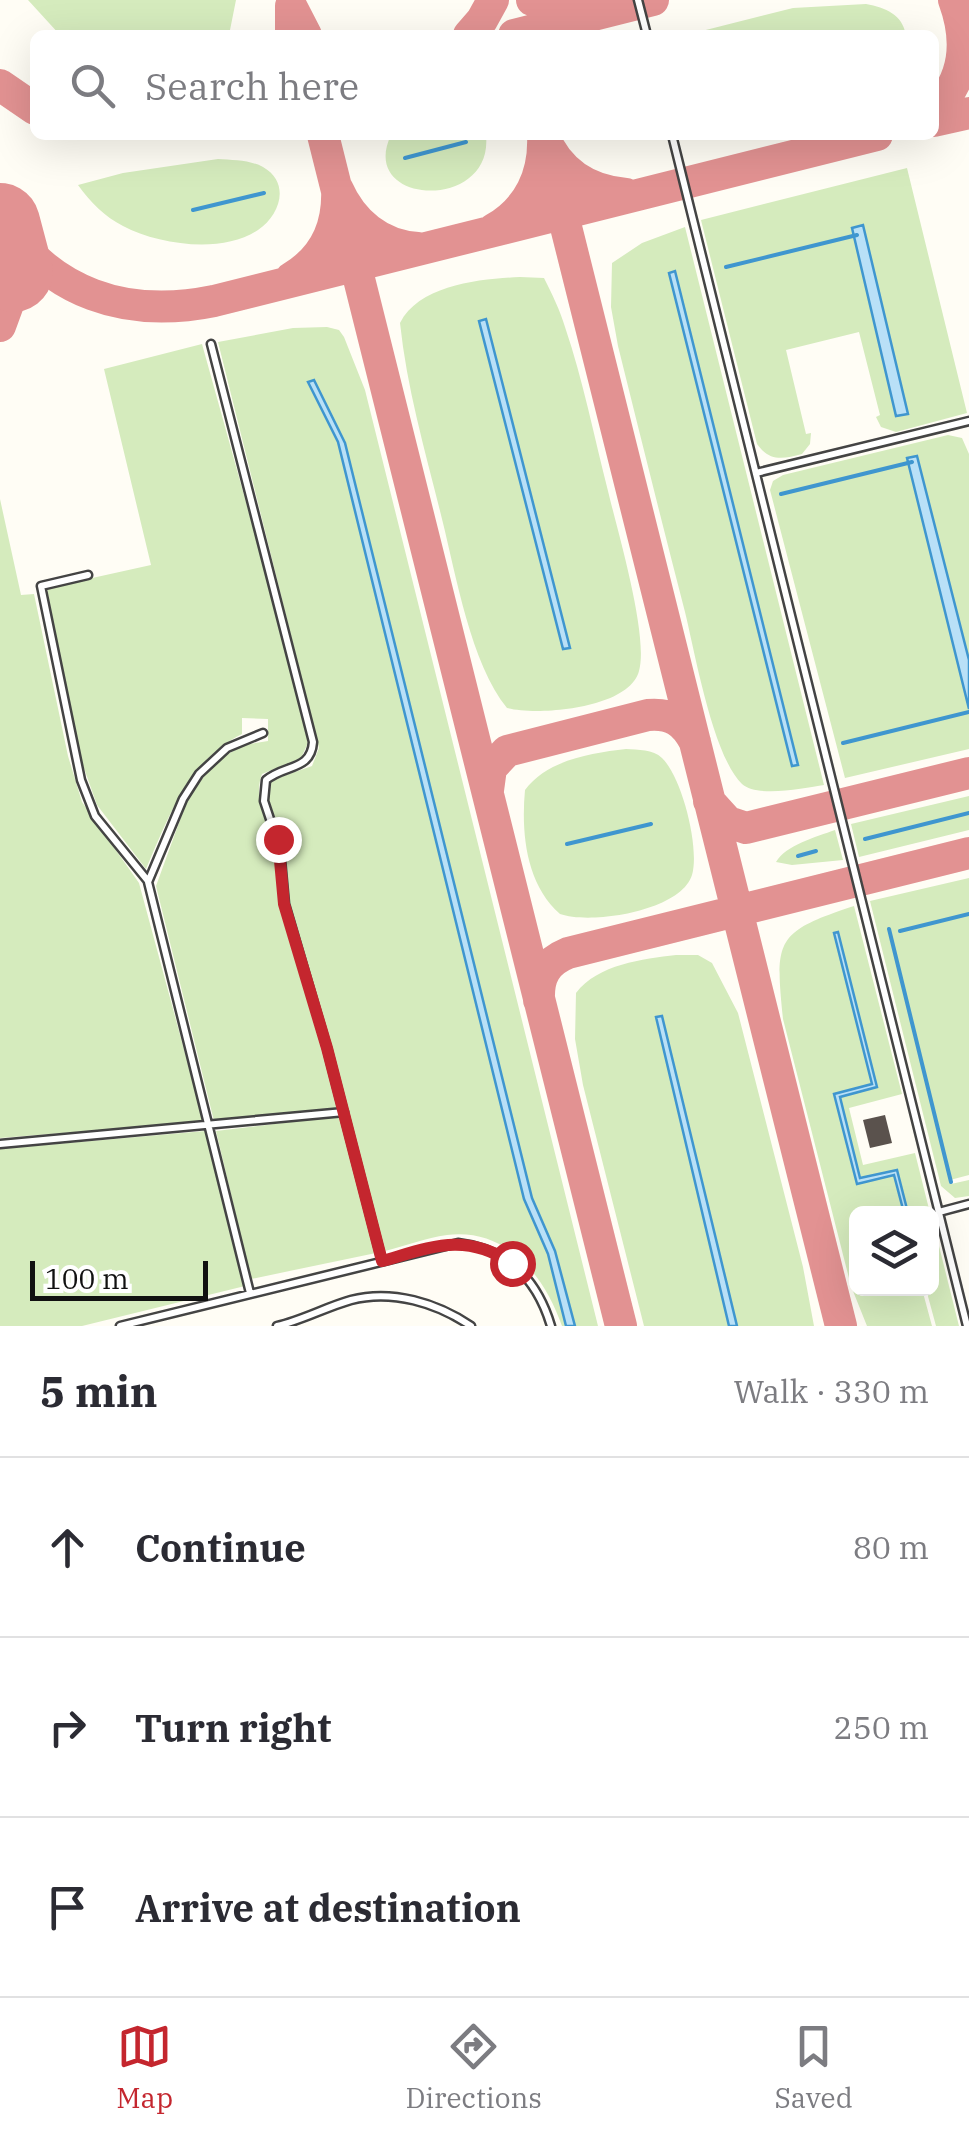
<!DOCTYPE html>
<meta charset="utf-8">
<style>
body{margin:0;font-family:"IBM Plex Serif",serif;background:#f2f2f3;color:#2b2b33}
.controls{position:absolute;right:30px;bottom:30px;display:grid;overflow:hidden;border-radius:15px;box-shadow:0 10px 40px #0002}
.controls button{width:90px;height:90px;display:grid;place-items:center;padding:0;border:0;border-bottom:2px solid #e1e1e2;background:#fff;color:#2b2b33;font:50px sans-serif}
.scale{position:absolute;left:30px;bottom:25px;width:178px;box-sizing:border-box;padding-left:10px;border:5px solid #111;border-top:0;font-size:28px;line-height:35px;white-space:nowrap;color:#111;-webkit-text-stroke:8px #fff;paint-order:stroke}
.stop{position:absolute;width:30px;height:30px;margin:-22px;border:8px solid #c4262e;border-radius:50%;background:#fff}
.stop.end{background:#c4262e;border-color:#fff;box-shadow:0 2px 10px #0008}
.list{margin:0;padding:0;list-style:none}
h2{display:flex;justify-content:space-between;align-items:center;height:130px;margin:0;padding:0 40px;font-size:42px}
h2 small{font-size:32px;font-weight:400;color:#7c7c81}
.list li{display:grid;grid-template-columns:65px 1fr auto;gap:30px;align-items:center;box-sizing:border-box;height:180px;padding:0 40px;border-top:2px solid #e1e1e2}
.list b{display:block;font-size:38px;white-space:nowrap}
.list em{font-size:32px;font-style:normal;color:#7c7c81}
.icon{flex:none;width:55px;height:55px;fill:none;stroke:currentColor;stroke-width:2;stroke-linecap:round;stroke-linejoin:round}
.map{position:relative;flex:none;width:969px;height:1326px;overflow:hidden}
.search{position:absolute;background:#fff;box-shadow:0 10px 40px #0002;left:30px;right:30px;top:30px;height:110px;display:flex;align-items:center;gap:25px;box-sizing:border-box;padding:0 35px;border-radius:15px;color:#7c7c81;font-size:38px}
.sheet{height:670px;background:#fff}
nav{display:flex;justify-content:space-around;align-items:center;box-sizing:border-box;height:140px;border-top:2px solid #e1e1e2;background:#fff;font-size:28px;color:#7c7c81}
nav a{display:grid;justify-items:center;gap:5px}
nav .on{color:#c4262e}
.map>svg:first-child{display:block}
</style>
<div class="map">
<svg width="969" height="1326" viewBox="0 0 969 1326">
<rect width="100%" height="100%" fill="#fffdf5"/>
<path fill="#d5ebbd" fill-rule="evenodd" d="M28 0H236L229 35H60Z
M866 4C886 8 902 14 906 35L897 32 886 35H686L793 8Z
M391 135H486C494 212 357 206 391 135Z
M218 159C233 160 250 160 263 167 291 183 280 215 258 230 223 254 159 245 123 226 105 217 90 202 78 185L123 173Z
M907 168 967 413 896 432 881 427 876 417 880 415 859 332 786 350 806 434 811 433 810 444 802 454C783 459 770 462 757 444L701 220Z
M685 227 824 785C805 788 757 798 742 784 713 756 695 653 685 612 662 523 640 435 618 346L611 307 612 263 642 243ZM674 272H675L793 766 669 274Z
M520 277 544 278C552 294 560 310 565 327 583 380 594 436 608 491 617 529 649 636 639 671 629 709 537 716 507 708 471 664 456 575 442 519 426 454 407 390 400 323 420 284 482 279 520 277ZM486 319 570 647 569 648H563L479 321Z
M327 327 339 330 344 337 365 390 598 1326H575L559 1264 532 1198 345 443 314 381 308 382 338 443 524 1199 548 1254 566 1326H562C544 1275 507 1228 447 1235 426 1238 405 1246 385 1251L285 885 283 845 268 799 271 782 275 779 312 766 319 748 218 342 293 328Z
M202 344 267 578 308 743 301 758 262 774C251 802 274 831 277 858 280 876 279 894 282 913L338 1107 335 1110 214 1121 156 886 188 798 205 775 220 759 243 745 268 741V719L242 718V734C188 761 169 816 146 869L97 805 73 737 47 588 151 565 104 369Z
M948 435 962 438 969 454V660L917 457 907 459 969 709V749L845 778 770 490 773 481 783 475Z
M0 499 21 595 34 594 68 756 82 802 139 883 203 1120 200 1122 0 1138Z
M626 749C638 750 653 749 662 758 682 777 700 848 692 875 681 911 591 925 560 914 526 884 521 833 525 790 547 760 591 753 626 749Z
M969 796V830L859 857 851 824Z
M835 830 843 860 792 865 776 862C786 845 816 837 835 830Z
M969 878V1175L950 1180 951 1184 969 1180V1196L955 1198 941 1186 870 901Z
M854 906 902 1094 849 1108 863 1165 915 1153 930 1213H908L897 1170 860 1179 840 1097 877 1087 834 934 872 1085 835 1094 858 1184 894 1175 904 1213 856 1214V1288L922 1289 932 1326H867L851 1286 783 1019C775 940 775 932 854 906Z
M676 955H698L712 963 738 1013 803 1267 814 1326H737L662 1016 656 1018 729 1326H644L583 1085 575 1039 576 993C598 964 643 959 676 955Z
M340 1116 376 1253 251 1279 216 1131Z
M205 1131 245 1286 82 1326H0V1149Z
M932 1218 959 1326H936L926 1289 932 1288Z"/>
<path fill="#b9e0f7" stroke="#3f96cf" stroke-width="2.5" d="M863 225 908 414 896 416 852 228Z
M675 271 798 765 792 766 669 273Z
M486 319 570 648 563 649 479 321Z
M314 380 345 443 532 1198 555 1251 575 1326H566L548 1254 524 1199 338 442 308 382Z
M917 456 969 660V709L907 458Z
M838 932 877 1087 840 1097 860 1178 897 1170 908 1213H904L894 1175 857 1184 834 1094 872 1084 834 933Z
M662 1016 737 1326H729L656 1017Z"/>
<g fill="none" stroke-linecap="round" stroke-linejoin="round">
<path stroke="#3f96cf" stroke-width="4" d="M405 158 466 142
M193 210 264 193
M726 267 857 235
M781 494 912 462
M843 743 969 712
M865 839 969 813
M567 844 651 824
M798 856 816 851
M889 929 951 1182
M900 931 969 914"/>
<path stroke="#e29292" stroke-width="32" d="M532 0 561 12 584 15
M291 35V6L306 35
M469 35 482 20 493 0
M514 35 653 0
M0 85 35 109
M934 111C966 79 969 41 954 0
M934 121 969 113
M323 135 621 1326
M543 135 841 1326
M0 217C50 294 126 319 214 301L877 135
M494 229C529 209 545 175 543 135 558 171 587 191 626 194
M291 278C325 258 339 227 337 188 352 222 380 246 418 248
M0 326 11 296 13 272
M488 790 491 768 507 751 648 715C671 713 684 721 695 742
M709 801 728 822 746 828 969 773
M539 1000C538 976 546 962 568 953L969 853"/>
<path stroke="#e29292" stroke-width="80" d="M0 223 13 272"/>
</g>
<path fill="#5a524d" d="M885 1115 892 1143 870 1148 863 1120Z"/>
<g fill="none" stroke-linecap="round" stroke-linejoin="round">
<g stroke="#444" stroke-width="11">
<path id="service" d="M638 0 647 35
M672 135 967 1326
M211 344 313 742C311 771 285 764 266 780L264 801 280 849 285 904 327 1048 382 1261
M756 473 969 421
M88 575 41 586 81 780 95 816 148 881
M0 1144 344 1112
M939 1212 969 1204
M250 1293 148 882 183 799 199 774 227 748 263 733
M120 1326 458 1243C508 1249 537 1279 551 1326
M277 1326C303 1320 326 1307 351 1300 392 1289 437 1303 471 1326"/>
</g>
<use href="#service" stroke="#fff" stroke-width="6"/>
</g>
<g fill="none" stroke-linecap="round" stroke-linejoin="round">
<path stroke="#c4262e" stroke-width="12" d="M278 839 284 904 327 1048 382 1261C432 1247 464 1232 512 1263"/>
</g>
</svg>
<div class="controls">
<button><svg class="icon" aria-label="layers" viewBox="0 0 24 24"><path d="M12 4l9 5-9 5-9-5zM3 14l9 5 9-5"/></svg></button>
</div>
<div class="scale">100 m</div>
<div class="stop" style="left:512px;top:1263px"></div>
<div class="stop end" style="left:278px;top:839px"></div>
<div class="search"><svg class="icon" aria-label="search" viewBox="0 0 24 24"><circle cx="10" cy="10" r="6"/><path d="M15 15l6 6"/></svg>Search here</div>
</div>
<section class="sheet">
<h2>5 min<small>Walk · 330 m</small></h2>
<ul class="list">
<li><svg class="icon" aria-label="ahead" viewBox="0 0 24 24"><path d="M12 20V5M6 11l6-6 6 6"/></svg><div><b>Continue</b></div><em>80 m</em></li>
<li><svg class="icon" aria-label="right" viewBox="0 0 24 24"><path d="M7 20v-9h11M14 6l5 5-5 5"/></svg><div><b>Turn right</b></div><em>250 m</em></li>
<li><svg class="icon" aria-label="arrive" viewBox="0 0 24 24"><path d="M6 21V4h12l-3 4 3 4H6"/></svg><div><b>Arrive at destination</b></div></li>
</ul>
</section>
<nav>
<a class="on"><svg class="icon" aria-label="map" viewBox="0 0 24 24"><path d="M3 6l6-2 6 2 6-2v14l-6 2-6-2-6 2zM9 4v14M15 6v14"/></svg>Map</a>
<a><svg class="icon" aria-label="directions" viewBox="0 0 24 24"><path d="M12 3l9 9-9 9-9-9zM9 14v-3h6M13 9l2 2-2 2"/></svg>Directions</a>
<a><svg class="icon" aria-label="saved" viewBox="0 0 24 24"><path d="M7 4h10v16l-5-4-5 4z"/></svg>Saved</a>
</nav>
